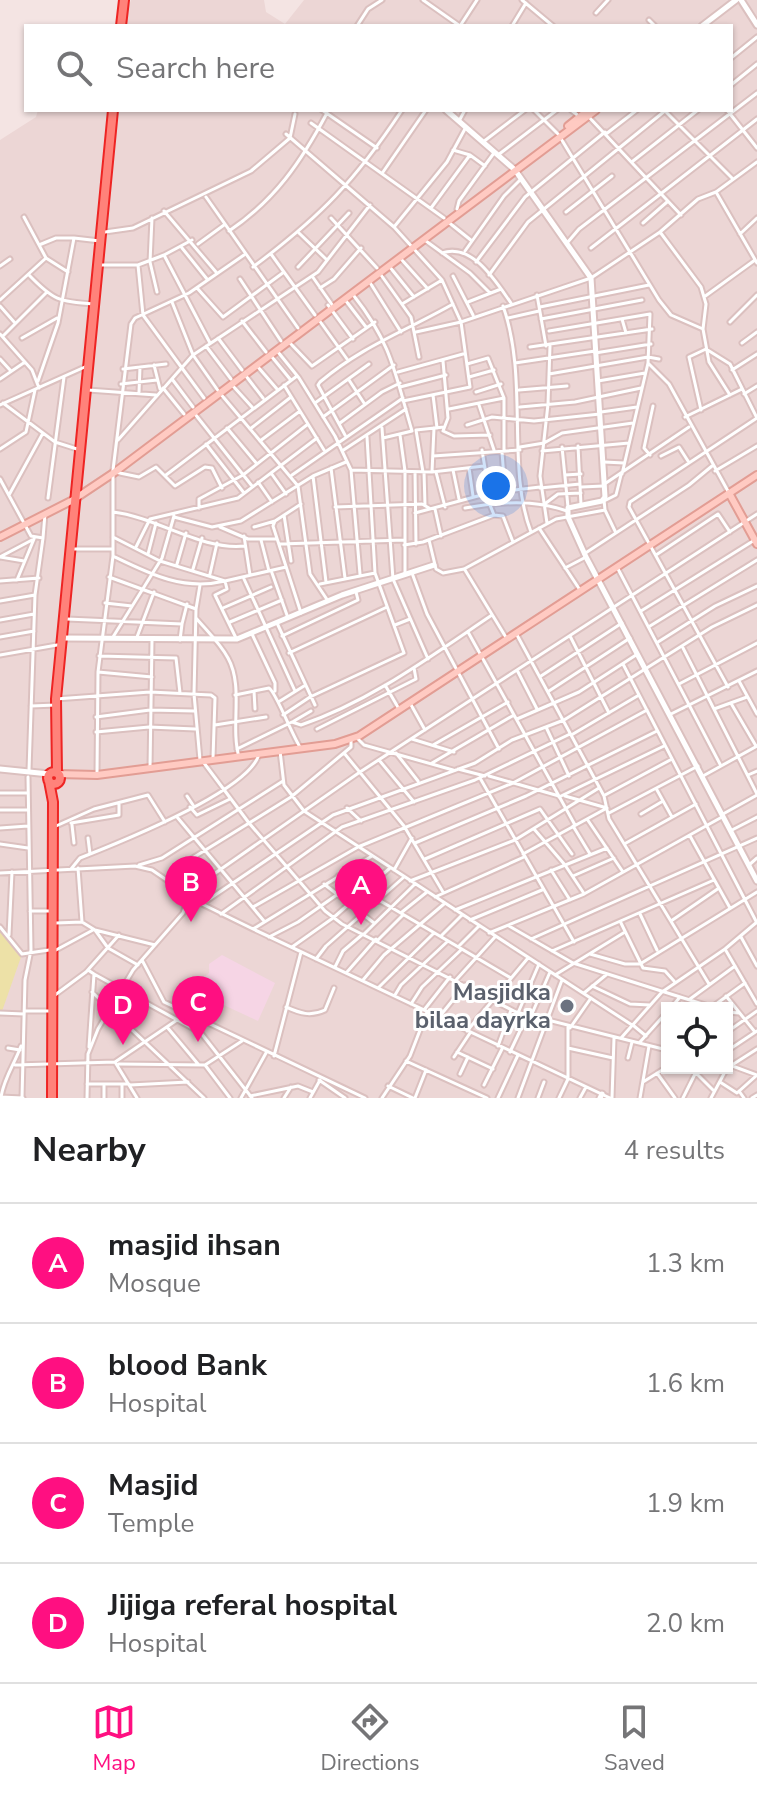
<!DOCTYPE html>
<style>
body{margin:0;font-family:"Nunito Sans",sans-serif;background:#f6f6f6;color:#202124}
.controls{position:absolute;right:24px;bottom:24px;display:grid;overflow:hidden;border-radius:0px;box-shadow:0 2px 6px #0004}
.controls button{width:72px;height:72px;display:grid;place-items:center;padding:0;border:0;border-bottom:2px solid #e0e0e0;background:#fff;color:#202124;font:40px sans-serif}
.you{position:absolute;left:496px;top:486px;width:28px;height:28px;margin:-20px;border:6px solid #fff;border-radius:50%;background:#1a73e8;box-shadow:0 0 0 12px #1a73e833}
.badge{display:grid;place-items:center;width:52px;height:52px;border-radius:50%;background:#ff0f81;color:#fff;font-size:26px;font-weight:700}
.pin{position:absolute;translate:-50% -66px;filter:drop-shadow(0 2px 4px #0008)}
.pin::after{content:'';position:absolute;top:42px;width:28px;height:24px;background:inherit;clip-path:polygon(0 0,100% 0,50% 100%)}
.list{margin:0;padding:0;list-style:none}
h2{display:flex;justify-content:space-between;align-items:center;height:104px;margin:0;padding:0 32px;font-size:34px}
h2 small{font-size:26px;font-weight:400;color:#757577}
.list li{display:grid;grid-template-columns:52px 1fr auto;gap:24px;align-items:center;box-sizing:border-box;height:120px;padding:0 32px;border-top:2px solid #e0e0e0}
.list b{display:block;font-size:30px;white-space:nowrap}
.list p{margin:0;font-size:26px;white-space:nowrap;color:#757577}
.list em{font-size:26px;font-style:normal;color:#757577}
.icon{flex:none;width:44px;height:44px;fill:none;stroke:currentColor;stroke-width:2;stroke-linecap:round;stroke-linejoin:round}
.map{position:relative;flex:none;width:757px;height:1098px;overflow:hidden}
.search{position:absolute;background:#fff;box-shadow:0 2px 6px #0004;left:24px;right:24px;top:24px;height:88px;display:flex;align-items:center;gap:20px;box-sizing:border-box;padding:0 28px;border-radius:0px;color:#757577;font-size:30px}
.sheet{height:584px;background:#fff}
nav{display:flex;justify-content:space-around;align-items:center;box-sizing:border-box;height:112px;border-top:2px solid #e0e0e0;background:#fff;font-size:22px;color:#757577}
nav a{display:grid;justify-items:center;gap:4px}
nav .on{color:#ff0f81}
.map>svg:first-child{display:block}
</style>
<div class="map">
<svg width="757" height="1098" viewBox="0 0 757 1098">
<rect width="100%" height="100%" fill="#f4e4e3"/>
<path fill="#ecd6d5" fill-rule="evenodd" d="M131 0H264L266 12 285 24 304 0H757V1098H0V140L36 117 38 110H731V26H122ZM667 1008H727V1068H667Z"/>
<path fill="#f6d5e5" d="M222 955 275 983 258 1021 198 993 199 983 209 973V964Z"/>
<path fill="#ede1a7" d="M0 929 16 943 21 957 0 1017Z"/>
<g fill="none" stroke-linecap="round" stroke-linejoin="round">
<g stroke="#dbc0bf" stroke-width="7">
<path id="minor" d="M423 0 460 26 477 0
M522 0 553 26
M596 13 608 0
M649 20 655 26
M357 26 368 9 382 0
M512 26 526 3
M731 58 757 37
M731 85 757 64
M322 110 377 148
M534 110 558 134
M571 110 580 117
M664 110 732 178
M727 110 757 148
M588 116 681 215
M459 121 465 110
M311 123 444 218
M286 134 394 227 442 280 461 322 470 387 403 401
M606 134 637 110
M560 137 659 300 671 315 703 329
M483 142 525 110
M453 150 470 155 485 166
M498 155 557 110
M633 161 698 110
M383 172 426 110
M716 192 757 263
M206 197 298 328
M431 208 470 155
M457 209 459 201 494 153
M164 211 216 272
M566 212 612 176
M24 217 46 258 68 272
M152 218 150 262 157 292
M331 218 377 268
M447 221 472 241
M643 223 667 202
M394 227 447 162 466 127
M229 231C275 200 301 162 327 113
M105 232 133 228 251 171 290 138 295 114
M660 232 701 287 706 304 703 329 709 362 730 395
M299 233 327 260
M740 234 757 218
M426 241 470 273 490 293
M567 243 579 229 757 93
M198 244 224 225
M39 245 56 238H74
M182 248 207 279
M591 248 757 119
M465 251 504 196 521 179
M442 253C472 242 496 282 511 303
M271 254 315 315
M164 255 192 240
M401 259 428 289
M476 262 525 197 605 132
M102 265H138L164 255 210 343
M138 265 143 315 204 398
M0 266 10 259
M389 266 414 297
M253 267C321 216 355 181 402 110
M298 267 349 213
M29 275C53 300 59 302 94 304
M381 275 411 317 419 357
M489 275 528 222 666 110
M312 276 333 306
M453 276 473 315
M240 279 281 341
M369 281 401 332
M197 288 223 317 284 272
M320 288 334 279 361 248
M537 295 546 346
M354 296C392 344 395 374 412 431L383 438
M704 297 755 260
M0 300 46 258
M346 301 366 327
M172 302 193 355 219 392 298 486 310 574 328 601
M468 302 501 289
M402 304 442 280
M328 305 353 339
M0 306 15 323
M503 306C529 379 506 467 531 532
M540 307 649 285
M508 318 539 311
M541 319 642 300
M622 319 626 333
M319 320 347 359
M242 321 266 352
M730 322 757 295
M549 331 650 314 648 363 669 384 729 493
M416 332 461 322 591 278 660 232 698 199 716 192 757 162
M0 334 32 370 39 388
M4 335 46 293
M22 338 57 318
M218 338 242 370
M290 343 312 366 375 322
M742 343 757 332
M206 346 231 379
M530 347 652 329
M278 352 299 378 335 436 351 470 432 472 484 466
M595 353 651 344
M272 357 290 379
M0 359 11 371
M443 361 448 418 443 431 454 436 490 435
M515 363 595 351
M467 364 488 358 504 398V451
M154 365 160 389
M258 367 277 389
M123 369 166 364
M732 370 757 354
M398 372 463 354
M549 374 648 357 659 359
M246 376 263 398
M469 377 494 370
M0 379 25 362
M172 379 193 407
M349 380 364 403
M38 381 58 323 74 238 100 241
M598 381 645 373
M121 384 157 380
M284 385 324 450
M233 386 252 407
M400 387 446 375
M163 388 184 414
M88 390 156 395
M519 390 567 386
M139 392 140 367
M476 392 501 384
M744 394 757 386
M433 395 437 428
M3 403 55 442 77 449
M315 403 369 364
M0 405 87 366
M479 405 494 450
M520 407 575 402 641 388
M449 409 504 398
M701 410 689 357 706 349 730 364 757 418 630 502 629 507 728 687
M601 412 637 407
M195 414 252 486
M323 417 394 365
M685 417 742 389
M340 423 382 392 400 383
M467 425 492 417 534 421 600 414
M227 428 257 464
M382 428 393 579 428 659
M250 429 291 397
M416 430 423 472
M416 430 444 427
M345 435 318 385 320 382C364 345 404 332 453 304
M400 435 405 471V575
M118 440 193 355 318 272 370 205
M260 441 300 411
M206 444 244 493
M578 446 581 505
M520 447 544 443 562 433 633 423
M562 447 568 507
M0 449 26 432 35 390
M482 450 489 493
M342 451 406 409
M542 451 629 443
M502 452 505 491
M650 455 644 448 653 406
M433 456 520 450
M661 456 679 447 688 461
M604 462 624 463
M331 468 345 578
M469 468 473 496
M351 470 360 574
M453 470 459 499
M715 471 757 446
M115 472 139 477 156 467 175 486 205 467 212 468 222 488
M415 472 416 544
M424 472 425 505
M432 472 434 428
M436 472 445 507
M271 473 286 494
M622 474 648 363
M166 475 297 376
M292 475 403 398
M565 475 581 474
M313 476 326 582
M0 479 31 536 43 538 35 595 29 770
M258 482 272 502
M606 483 689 427
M582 487 603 486
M540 488 580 484
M9 495 43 433
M48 498 64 377
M604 501 616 495 621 475
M546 503 558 494 581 493
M490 505 494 515 503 516 513 542
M335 507 422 504 429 508
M199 508V499L243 475 308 424
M465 508C500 502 533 499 567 511
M435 509 441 536
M605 510 615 531
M113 512C157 517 201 551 245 546
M415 513 489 493 540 487
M284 515 291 561
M174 517 212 527 241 521 313 476 346 462
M547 523 540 476 548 404 550 346
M220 527 248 539H276
M254 527 275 521
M539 528 580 590
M244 536 250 575
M113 537 160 561 225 581 286 567
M43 538 45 514
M261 540 269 571
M429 540 436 569 443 573 464 569 556 519 605 510 604 500
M280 544 404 540
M404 545 423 542 494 515
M136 547 150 519 238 498 317 438
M73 549H113
M148 554 156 523
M584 554 689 485 712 466
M656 555 718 514 730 532
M113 556C150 574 183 591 225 581L227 589 215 595 236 638
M0 557 32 540
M0 557 24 561
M177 564 186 533
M617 567 721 766
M565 568 586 557
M193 569 202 538
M465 570 507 639
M272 573 288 618
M412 573 427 614 499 749
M210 574 217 543
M109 577 196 609 194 694 200 760
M244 579 295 691
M17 580 34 539
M0 581 39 578
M320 584 375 573
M0 601 35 595
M105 603 132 606
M223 608 271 587
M196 609 200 585
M641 611 753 541
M301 613 273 526 275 521 301 504
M196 618C207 631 220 643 228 658 244 687 230 726 239 757
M67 619 182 624 180 640
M0 620 34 614
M230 622 282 600
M277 623 315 705
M182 624 187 604
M395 625 410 619
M650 626 757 560
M468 632 575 825
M252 634 275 683V691
M517 635 604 796 609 819 709 984
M282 636 358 600 356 592
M570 636 609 713
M0 637 34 631
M113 637 162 558 174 516
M137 637 154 592
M658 642 715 606 757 586
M683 648 757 794
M289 653 387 607
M0 655 57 645
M99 656 176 658 180 693
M623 664 757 923
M517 670 537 709
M98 672 152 677
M541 676 622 623
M739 681 757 714
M679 684 757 643
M385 685 399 709
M254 691 255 709
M549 691 630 638
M235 695 269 688C276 692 291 733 300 747
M56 699 150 692 211 695 215 698 213 758
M280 701 304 686
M410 703 425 730
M732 705 756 746
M31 706 56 705
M714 709 747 697
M671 714 757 671
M283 715 310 697 404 653 375 573 367 437
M96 717 150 710 194 711
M517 719 579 692 636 655
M294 721 311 711
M215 725 266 717
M546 727 569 776
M317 729 416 679 414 668
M96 732 149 727 195 729
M573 734 639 695
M357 738 364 745 453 770
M412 739 454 752
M433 745 508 702
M237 749 292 722 301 725C371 701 431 656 492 615
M280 751 284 785 304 811 632 1025
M344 753 404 826 443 892
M396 753 418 781
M379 760 414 802
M204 763 249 823 325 911 342 924 516 1012 667 1050
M432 763 514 715
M150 768 152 640
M458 769 485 776
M97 773 98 672 113 556V470L131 324 135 318 189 293 244 255
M748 775 757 771
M489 776 559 796
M703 776 757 746
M480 778 574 942
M657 790 672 817
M0 793H28
M605 795 672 759
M187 796 193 805
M565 796 607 808
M559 797 664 746
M190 807 197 815 230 799
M347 808 361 821
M0 810H28
M609 813 698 766
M641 814 663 801
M723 814 757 795
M177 817 264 921
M587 819 623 872
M71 823 119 815V804
M72 825 74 843
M56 826 94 809 148 795 165 822
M573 826 590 854
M0 828 28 826
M534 829 565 865 583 892
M732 830 757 817
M690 836 730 908
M88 838 90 854
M415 843 526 796 657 731
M626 843 696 804
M0 844 28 848
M523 854 607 808
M425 859 540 809 572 854
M139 865 162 858 283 781
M749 865 757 858
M178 867 291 797 351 747V740
M78 868 82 922 95 930 155 945
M71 869 80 858C118 843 243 793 258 757
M394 870 412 838
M551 870 570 900
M0 873 135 866 152 870 202 904 253 929 610 1098
M338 876 511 978
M573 876 614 858
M410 881 515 840 599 788
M324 884 374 923
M435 897 524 857
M202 904 333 815 475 763 512 740 564 720 712 627 757 605
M253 907 358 847 513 783 647 710
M455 910 607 848
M30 911H50
M402 912 427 892
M221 914 342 827 475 780 570 734
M640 914 657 950
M470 920 542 890
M671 921 719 888
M56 923 82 922
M621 923 643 968 665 971 674 981
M509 926 573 963 715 1008
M0 927 22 954 49 950
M253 929 372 856
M95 930 108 948 138 965
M489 933 584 894 722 817
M364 934 415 884
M9 935 12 872
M442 935 462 915
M269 937 298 922 338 894
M741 937 757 966
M531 939 757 838
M378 940 403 915
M459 946 479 926
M292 947 333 918 390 868
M725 949 757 1004
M56 950 93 930
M552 951 714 880
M590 954 625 964H640L757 892
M316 959 326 946 404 877
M142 960 164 1002 365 1098
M335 967 343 951 363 934
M88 970 94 974 89 1047
M347 972 376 939
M94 974 201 1033 252 1098
M555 975 625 932
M363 980 384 955 444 904
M456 980 495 937
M592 986 630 1004 650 1005
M378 988 434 933
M92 992 204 1098
M584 993 606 975
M55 995 86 972 119 935
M395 995 401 985 448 941
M726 996 755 1032
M690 999 735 966
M411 1004 422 987 462 949
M286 1007C300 1013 310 1017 325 1010L334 988
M712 1007 745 983
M671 1008 680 997
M424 1010 450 977
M25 1011H49
M727 1012 739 1013
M0 1013 24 1014
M518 1013 539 964
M440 1016 465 985
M531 1016 550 972
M634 1026 646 1036
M167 1027 198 1064
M570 1028 591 998
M467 1031 528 958
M727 1032 757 1011
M621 1038 662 992 725 949 757 922
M640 1042 667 1012
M498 1046 511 1010
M8 1048 20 1050
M568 1048 613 1058
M727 1051 757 1031
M457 1052 493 1069
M510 1052 527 1016
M274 1056 301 952
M454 1057 470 1033
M628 1058 632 1042
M406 1061 487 1098
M115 1062 177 1020
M119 1064 205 1065 242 1041
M727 1064 757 1075
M15 1065 115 1062 137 1098
M205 1065 230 1098
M732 1065 757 1049
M657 1073 675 1098
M696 1073 713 1090
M460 1074 468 1057
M319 1080 345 1098
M643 1082 667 1067
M720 1082 737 1093 757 1075
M87 1084H129
M122 1084V1098
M130 1085 188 1082
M484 1085 502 1049
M104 1086V1098
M388 1086 413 1098
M739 1091 744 1098
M250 1096 298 1086 313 1092
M0 1097 23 1098
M1 1097C4 1078 14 1065 21 1046
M22 1098 25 980 31 950 28 777
M87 1098 88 1054 98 1029 133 970 183 913 191 890 360 772 757 514
M241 1098 266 1053
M284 1098 291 1087
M310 1098 320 1080
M382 1098 410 1056 427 1012
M415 1098 426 1070
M498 1098 518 1055
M518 1098 562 980
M538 1098 544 1082
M559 1098 568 1079V1027
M580 1098 586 1087
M612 1098 614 1038
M640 1098 649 1046
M683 1098 698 1068
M711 1098 727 1068
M752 1098 757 1095"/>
</g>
<g stroke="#dbc0bf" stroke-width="9">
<path id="tertiary" d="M741 0 757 25
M702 26 736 0
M446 110 515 170 591 278 605 497 602 501 568 508V517L586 557 757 881
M61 638 237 639 342 595 434 565
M0 769 49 774
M600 1098 602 1094"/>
</g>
<g stroke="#e29d94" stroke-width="10">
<path id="secondary" d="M568 126 588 110
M729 493 757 544
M0 537 73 500 115 472 596 110
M58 774 97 775 335 744 359 736 757 475"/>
</g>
<g stroke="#ee2423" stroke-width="12">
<path id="trunk" d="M121 26 124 0
M48 778a6 6 0 1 1 12 0a6 6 0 1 1-12 0Z
M57 773 56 699 113 110
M49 781 53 802 52 1098"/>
</g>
<use href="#minor" stroke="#fff" stroke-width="3"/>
<use href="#tertiary" stroke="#fff" stroke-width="5"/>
<use href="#secondary" stroke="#ffcac2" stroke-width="6"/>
<use href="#trunk" stroke="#ff827a" stroke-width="8"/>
</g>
<circle fill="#6b7280" stroke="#fff" stroke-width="3" cx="567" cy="1006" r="8"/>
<g text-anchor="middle" stroke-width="6" stroke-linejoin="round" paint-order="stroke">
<g font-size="24" font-weight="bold" fill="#5b616d" stroke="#fff" text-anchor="end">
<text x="551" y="1000">Masjidka<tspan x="551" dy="28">bilaa dayrka</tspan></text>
</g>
</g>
</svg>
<div class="controls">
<button><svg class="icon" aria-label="locate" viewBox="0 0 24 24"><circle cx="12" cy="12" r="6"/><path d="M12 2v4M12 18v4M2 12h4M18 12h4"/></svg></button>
</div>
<div class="you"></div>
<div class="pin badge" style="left:361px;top:925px">A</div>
<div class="pin badge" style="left:191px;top:922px">B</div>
<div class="pin badge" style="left:198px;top:1042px">C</div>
<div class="pin badge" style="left:123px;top:1045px">D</div>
<div class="search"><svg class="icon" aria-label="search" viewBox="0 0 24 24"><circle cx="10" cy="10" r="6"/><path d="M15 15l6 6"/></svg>Search here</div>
</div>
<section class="sheet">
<h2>Nearby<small>4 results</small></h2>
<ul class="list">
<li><span class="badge">A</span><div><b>masjid ihsan</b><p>Mosque</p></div><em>1.3 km</em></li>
<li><span class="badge">B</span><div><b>blood Bank</b><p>Hospital</p></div><em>1.6 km</em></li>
<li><span class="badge">C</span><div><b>Masjid</b><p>Temple</p></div><em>1.9 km</em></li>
<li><span class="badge">D</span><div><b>Jijiga referal hospital</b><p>Hospital</p></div><em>2.0 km</em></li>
</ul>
</section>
<nav>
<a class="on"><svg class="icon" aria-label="map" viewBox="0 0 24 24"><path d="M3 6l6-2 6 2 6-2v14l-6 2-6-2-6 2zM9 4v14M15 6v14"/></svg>Map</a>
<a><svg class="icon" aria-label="directions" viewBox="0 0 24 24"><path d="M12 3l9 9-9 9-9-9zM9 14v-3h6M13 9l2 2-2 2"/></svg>Directions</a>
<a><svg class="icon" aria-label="saved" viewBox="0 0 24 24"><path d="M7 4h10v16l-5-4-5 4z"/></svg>Saved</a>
</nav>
